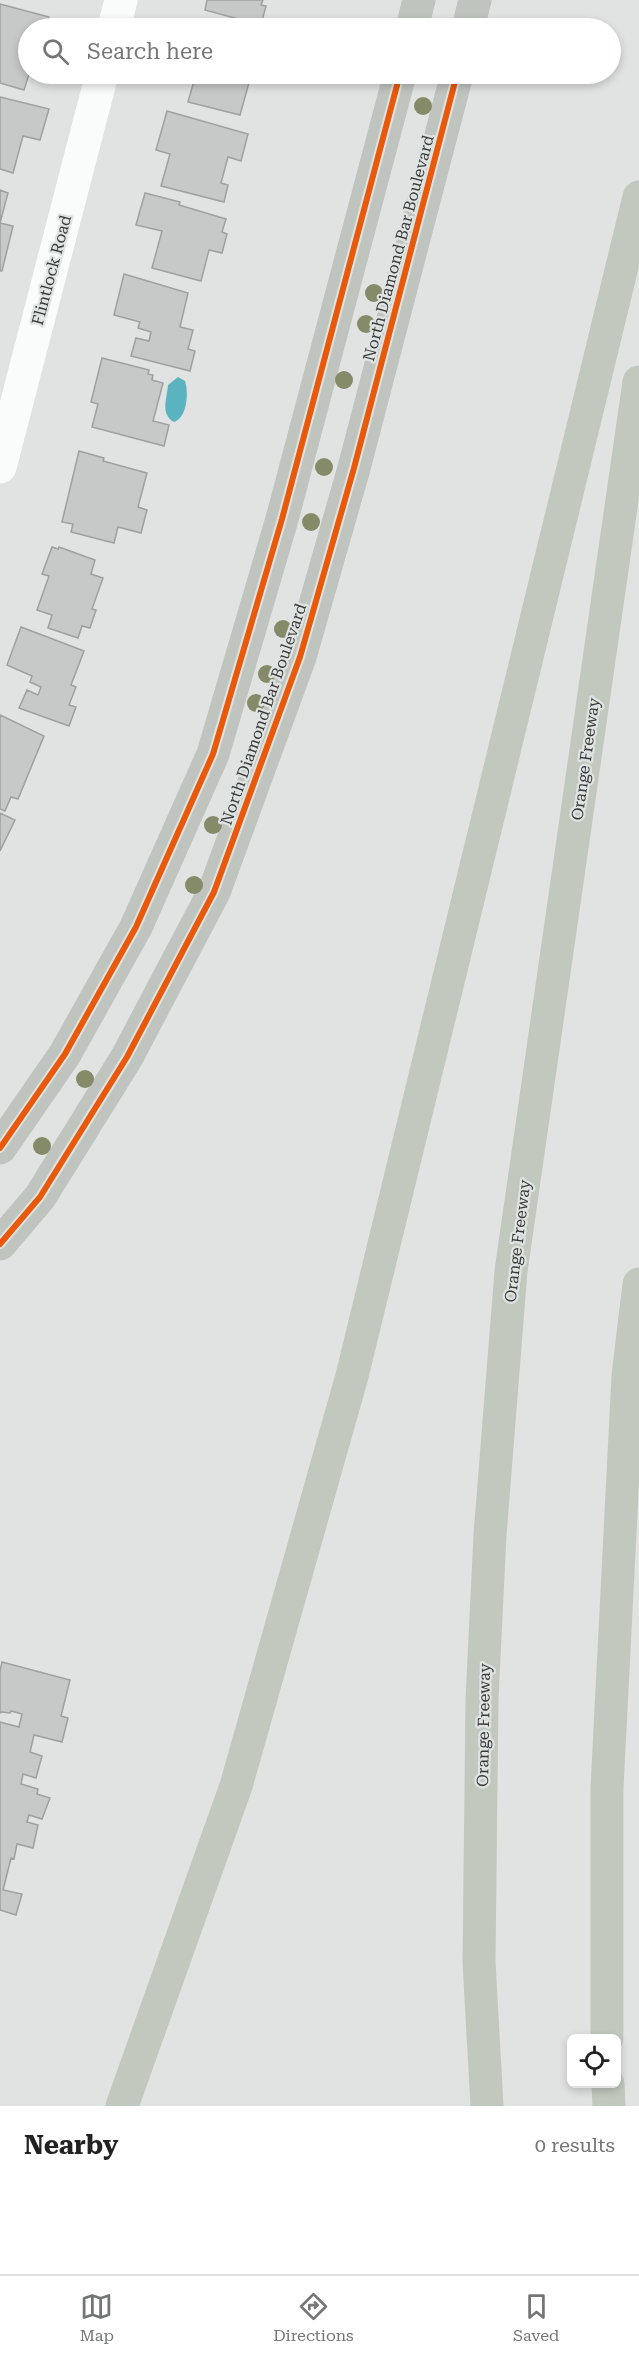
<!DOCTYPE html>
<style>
body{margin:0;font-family:"Roboto Serif",serif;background:#f2f2f2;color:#222}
.controls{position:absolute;right:18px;bottom:18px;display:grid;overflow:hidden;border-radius:9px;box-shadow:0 3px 9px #0003}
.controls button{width:54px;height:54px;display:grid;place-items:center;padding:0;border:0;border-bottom:2px solid #e0e0e0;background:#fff;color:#222;font:30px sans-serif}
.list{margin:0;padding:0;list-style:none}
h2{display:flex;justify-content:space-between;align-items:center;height:78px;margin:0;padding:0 24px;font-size:26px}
h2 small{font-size:20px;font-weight:400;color:#767676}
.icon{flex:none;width:33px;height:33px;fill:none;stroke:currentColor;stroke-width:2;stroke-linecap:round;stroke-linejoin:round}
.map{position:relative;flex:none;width:639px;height:2106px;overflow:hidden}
.search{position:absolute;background:#fff;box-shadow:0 3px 9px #0003;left:18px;right:18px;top:18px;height:66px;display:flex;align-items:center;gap:15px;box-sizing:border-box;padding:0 21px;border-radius:33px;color:#767676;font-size:22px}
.sheet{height:168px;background:#fff}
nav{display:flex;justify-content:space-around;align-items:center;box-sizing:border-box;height:84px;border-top:2px solid #e0e0e0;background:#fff;font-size:16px;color:#767676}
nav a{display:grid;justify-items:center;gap:3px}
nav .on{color:#737574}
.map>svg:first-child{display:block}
</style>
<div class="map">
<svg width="639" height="2106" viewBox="0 0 639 2106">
<rect width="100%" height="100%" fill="#e0e3e2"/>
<path fill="#5bb3c0" d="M178 377 185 381C189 393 187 418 174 422 160 414 167 399 168 385Z"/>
<path fill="#c6c9c8" stroke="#9fa0a0" stroke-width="1.5" d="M207 0H263L261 5 266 6 260 28 252 25 253 23 205 10Z
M0 4 49 17 46 28H28L29 74 24 90 0 83Z
M177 74H242L241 77 250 79 240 115 188 102 194 81 176 76Z
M0 97 49 109 40 140 23 136 13 173 0 169Z
M167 111 248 134 241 161 228 157 221 183 228 185 224 202 161 186 170 154 156 150Z
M0 190 8 193 0 223 13 226 2 271H0Z
M145 193 180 202 179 205 226 219 222 232 227 234 222 253 209 250 201 281 152 268 162 231 136 225Z
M124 274 188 293 180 327 193 330 188 349 195 351 190 371 131 356 136 338 149 341 151 332 138 328 140 322 114 315Z
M102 358 149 370 148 374 153 375 152 380 163 383 153 421 169 425 164 446 92 427 98 404 91 402Z
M79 451 104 458 103 461 147 473 138 507 147 510 141 533 118 527 114 543 71 532 73 524 62 522Z
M52 547 58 549 59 547 95 560 91 574 103 578 92 609 96 610 90 628 82 626 78 638 48 628 52 615 37 610 49 576 42 574Z
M21 627 84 651 71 685 76 687 69 705 76 707 69 726 19 708 27 690 38 695 41 687 30 682 32 676 7 665Z
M0 715 44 736 18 799 11 797 5 811 0 809Z
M0 813 15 820 0 851Z
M2 1662 70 1680 61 1716 68 1718 62 1742 34 1735 30 1752 42 1756 36 1778 23 1774 21 1784 38 1789 37 1794 50 1798 42 1819 29 1815 27 1822 38 1825 33 1848 17 1844 14 1859 11 1858 3 1890 22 1894 16 1915 0 1910V1722L19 1727 22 1714 11 1711 10 1713 2 1712 0 1713V1671Z"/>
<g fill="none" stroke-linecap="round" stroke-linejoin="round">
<path stroke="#fafbfb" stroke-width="33" d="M114 28 121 0
M0 467 102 74"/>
<path stroke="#bfc4be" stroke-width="33" d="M412 28 419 0
M468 28 475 0
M0 1148 65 1054 136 927 213 754 282 519 400 74
M0 1244 40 1197 127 1057 214 892 300 657 354 468 457 74"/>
<path stroke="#c1c9bf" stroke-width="33" d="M607 2038V1788L628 1376 639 1284
M608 2084 609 2106
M122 2106 236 1786 352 1376 639 197
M487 2106 479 1962 482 1699 490 1535 511 1271 639 382"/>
<g stroke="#dfe4e2" stroke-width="10">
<path id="cycleway" d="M0 1148 65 1054 136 927 213 754 282 519 400 74
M0 1244 40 1197 127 1057 214 892 300 657 354 468 457 74"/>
</g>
<use href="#cycleway" stroke="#e8590c" stroke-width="6"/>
</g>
<g fill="#858b68">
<circle cx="423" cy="106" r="9"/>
<circle cx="374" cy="293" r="9"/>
<circle cx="366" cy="324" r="9"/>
<circle cx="344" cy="380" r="9"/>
<circle cx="324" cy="467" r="9"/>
<circle cx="311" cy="522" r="9"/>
<circle cx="283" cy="629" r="9"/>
<circle cx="267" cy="674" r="9"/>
<circle cx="256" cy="703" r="9"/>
<circle cx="213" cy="825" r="9"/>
<circle cx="194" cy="885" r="9"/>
<circle cx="85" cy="1079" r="9"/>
<circle cx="42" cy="1146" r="9"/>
</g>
<g text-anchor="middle" stroke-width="4.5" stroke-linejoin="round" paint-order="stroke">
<g font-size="16" fill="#383a39" stroke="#dfe4e2">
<text transform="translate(398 248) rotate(-75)" y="6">North Diamond Bar Boulevard</text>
<text transform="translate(51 270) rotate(-75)" y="6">Flintlock Road</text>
<text transform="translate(263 714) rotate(-71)" y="6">North Diamond Bar Boulevard</text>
<text transform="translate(585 759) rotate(-82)" y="6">Orange Freeway</text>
<text transform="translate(517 1241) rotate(-83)" y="6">Orange Freeway</text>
<text transform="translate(483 1725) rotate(-89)" y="6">Orange Freeway</text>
</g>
</g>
</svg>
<div class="controls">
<button><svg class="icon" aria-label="locate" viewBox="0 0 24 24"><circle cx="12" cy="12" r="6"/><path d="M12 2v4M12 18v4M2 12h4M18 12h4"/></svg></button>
</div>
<div class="search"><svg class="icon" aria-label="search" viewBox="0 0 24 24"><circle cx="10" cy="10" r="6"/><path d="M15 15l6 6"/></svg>Search here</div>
</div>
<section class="sheet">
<h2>Nearby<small>0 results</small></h2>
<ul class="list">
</ul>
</section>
<nav>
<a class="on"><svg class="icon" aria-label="map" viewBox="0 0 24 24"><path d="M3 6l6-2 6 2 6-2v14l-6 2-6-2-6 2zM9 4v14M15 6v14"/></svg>Map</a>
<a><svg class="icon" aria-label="directions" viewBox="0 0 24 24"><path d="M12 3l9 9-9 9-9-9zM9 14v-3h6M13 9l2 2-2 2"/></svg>Directions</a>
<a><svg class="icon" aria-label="saved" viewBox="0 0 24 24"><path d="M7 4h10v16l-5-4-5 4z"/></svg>Saved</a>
</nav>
